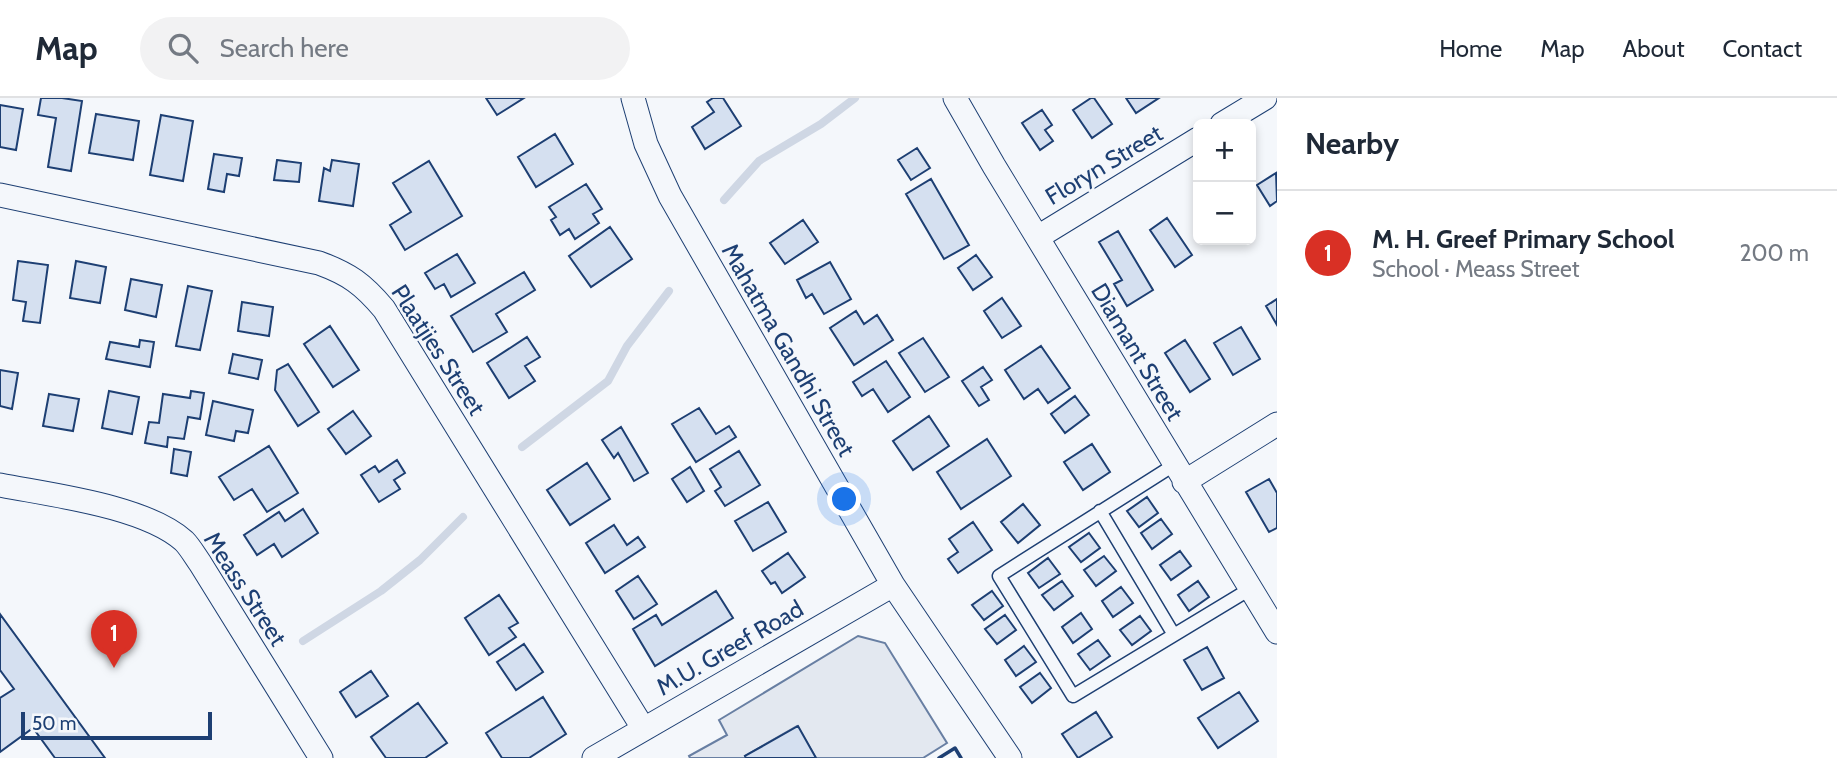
<!DOCTYPE html>
<meta charset="utf-8">
<style>
body{margin:0;font-family:Cabin,sans-serif;background:#f2f2f3;color:#1f2937}
.controls{position:absolute;right:21px;top:21px;display:grid;overflow:hidden;border-radius:10px;box-shadow:0 4px 10px #0003}
.controls button{width:63px;height:63px;display:grid;place-items:center;padding:0;border:0;border-bottom:2px solid #e0e1e3;background:#fff;color:#1f2937;font:35px sans-serif}
.scale{position:absolute;left:21px;bottom:18px;width:191px;box-sizing:border-box;padding-left:7px;border:4px solid #1d3f73;border-top:0;font-size:19px;line-height:24px;white-space:nowrap;color:#1d3f73;-webkit-text-stroke:5px #f4f7fb;paint-order:stroke}
.you{position:absolute;left:845px;top:402px;width:24px;height:24px;margin:-18px;border:5px solid #fff;border-radius:50%;background:#1a73e8;box-shadow:0 0 0 10px #1a73e833}
.badge{display:grid;place-items:center;width:46px;height:46px;border-radius:50%;background:#d93025;color:#fff;font-size:23px;font-weight:700}
.pin{position:absolute;translate:-50% -58px;filter:drop-shadow(0 2px 4px #0008)}
.pin::after{content:'';position:absolute;top:37px;width:24px;height:21px;background:inherit;clip-path:polygon(0 0,100% 0,50% 100%)}
.list{margin:0;padding:0;list-style:none}
h2{display:flex;justify-content:space-between;align-items:center;height:91px;margin:0;padding:0 28px;font-size:30px}
h2 small{font-size:23px;font-weight:400;color:#747a83}
.list li{display:grid;grid-template-columns:46px 1fr auto;gap:21px;align-items:center;box-sizing:border-box;height:126px;padding:0 28px;border-top:2px solid #e0e1e3}
.list b{display:block;font-size:26px;white-space:nowrap}
.list p{margin:0;font-size:23px;white-space:nowrap;color:#747a83}
.list em{font-size:23px;font-style:normal;color:#747a83}
.icon{flex:none;width:38px;height:38px;fill:none;stroke:currentColor;stroke-width:2;stroke-linecap:round;stroke-linejoin:round}
.map{position:relative;flex:none;width:1277px;height:660px;overflow:hidden}
header{display:flex;align-items:center;gap:42px;box-sizing:border-box;height:98px;padding:0 35px;background:#fff;border-bottom:2px solid #e0e1e3}
header strong{font-size:33px}
nav{display:flex;gap:38px;margin-inline-start:auto;font-size:24px}
.search{width:490px;height:63px;background:#f2f2f3;display:flex;align-items:center;gap:18px;box-sizing:border-box;padding:0 24px;border-radius:38px;color:#747a83;font-size:26px}
main{display:flex}
aside{flex:1;background:#fff}
.map>svg:first-child{display:block}
</style>
<header>
<strong>Map</strong>
<div class="search"><svg class="icon" aria-label="search" viewBox="0 0 24 24"><circle cx="10" cy="10" r="6"/><path d="M15 15l6 6"/></svg>Search here</div>
<nav><a>Home</a><a>Map</a><a>About</a><a>Contact</a></nav>
</header>
<main>
<div class="map">
<svg width="1277" height="660" viewBox="0 0 1277 660">
<rect width="100%" height="100%" fill="#f4f7fb"/>
<path fill="#e3e8f0" stroke="#687fa3" stroke-width="2" d="M858 538 885 545 947 645 923 660H816L797 628 745 658 746 660H690L689 658 727 637 719 622Z"/>
<g fill="none" stroke-linecap="round" stroke-linejoin="round">
<path stroke="#cfd7e4" stroke-width="8" d="M724 102 759 63 821 26 855 0
M522 349 608 283 627 248 669 193
M303 543 381 493 420 462 463 419"/>
</g>
<path fill="#d5e0f0" stroke="#1d3f73" stroke-width="2" d="M41 0H62L82 3 71 73 48 69 56 20 38 17Z
M486 0H524L497 17Z
M713 0H723L741 28 705 51 692 29 714 14 707 4Z
M1091 0H1094L1112 26 1092 40 1073 12Z
M1126 0H1159L1136 15Z
M0 7 23 11 16 52 0 49Z
M1042 12 1052 27 1045 32 1053 43 1040 52 1022 25Z
M96 16 139 23 133 62 89 55Z
M161 17 193 23 183 83 150 77Z
M555 36 573 66 536 89 518 59Z
M917 50 930 70 911 82 898 62Z
M214 56 242 60 239 78 227 76 224 94 208 91Z
M277 62 301 65 299 84 274 82Z
M332 62 359 66 353 108 319 103 324 70 330 73Z
M429 63 462 118 405 152 390 127 411 114 393 85Z
M1276 75 1277 103 1270 108 1257 87Z
M931 81 969 147 944 161 906 96Z
M586 86 602 111 593 116 599 125 575 141 569 131 560 137 551 122 556 119 549 109Z
M1167 120 1192 157 1175 169 1150 132Z
M803 122 818 144 785 166 770 145Z
M610 129 632 161 591 189 569 158Z
M1118 133 1153 192 1127 208 1114 186 1122 182 1099 144Z
M457 156 475 185 451 199 444 186 435 191 425 175Z
M976 157 992 179 973 192 958 170Z
M18 163 48 167 40 225 23 223 26 204 13 202Z
M76 163 106 169 100 205 70 200Z
M830 164 851 201 824 216 812 196 806 200 797 182Z
M524 174 535 192 496 216 507 234 473 254 451 218Z
M131 181 162 187 156 219 125 212Z
M188 188 212 193 200 252 176 248Z
M1002 200 1021 228 1002 240 984 213Z
M1277 201V227L1266 208Z
M242 204 273 209 269 238 238 233Z
M856 213 864 226 877 217 893 242 854 267 830 230Z
M330 228 359 272 333 289 304 246Z
M1241 229 1260 261 1233 277 1214 245Z
M527 239 540 259 525 268 535 283 509 300 487 265Z
M923 240 949 279 925 294 899 255Z
M140 242 154 244 150 269 106 261 110 244 139 249Z
M1185 242 1210 281 1190 294 1165 255Z
M1041 248 1070 290 1048 305 1038 291 1024 301 1005 272Z
M233 256 262 262 258 281 229 275Z
M886 263 910 299 888 314 873 291 862 298 853 284Z
M288 266 319 314 298 328 275 292 277 272Z
M983 269 992 282 981 289 989 302 979 308 962 283Z
M0 272 18 275 12 311 0 308Z
M109 293 139 299 132 336 102 330Z
M191 293 204 295 200 321 188 319 184 341 168 339 167 349 145 345 149 324 159 325 163 296 190 300Z
M49 296 79 301 73 333 43 328Z
M1075 298 1089 317 1065 335 1051 316Z
M213 303 253 312 248 335 236 333 234 343 206 337Z
M699 310 716 336 729 328 736 339 696 364 672 326Z
M353 313 371 338 346 356 328 331Z
M929 318 949 348 913 372 893 343Z
M621 329 648 375 634 383 618 355 614 360 602 342Z
M987 341 1011 378 961 411 937 374Z
M1092 346 1110 374 1083 392 1064 364Z
M269 348 298 395 267 414 252 391 234 402 219 379Z
M174 351 191 354 187 378 171 375Z
M739 353 760 387 725 408 715 393 721 389 710 371Z
M397 362 405 375 394 382 400 391 379 404 361 377 375 368 379 374Z
M587 365 610 401 570 427 547 392Z
M690 369 704 393 687 404 672 381Z
M1269 381 1277 395V430L1269 434 1246 394Z
M1147 399 1158 415 1139 429 1127 413Z
M768 404 786 434 753 453 735 423Z
M1023 406 1040 427 1018 445 1001 424Z
M303 411 318 435 282 459 274 446 257 457 244 437 279 414 285 423Z
M1161 421 1172 436 1152 451 1141 435Z
M973 424 992 452 958 475 948 461 958 454 949 441Z
M614 427 627 447 638 439 645 449 605 475 586 445Z
M1089 435 1100 450 1081 464 1069 449Z
M1180 453 1191 468 1171 482 1160 467Z
M788 455 805 479 782 495 775 484 771 486 762 473Z
M1104 458 1116 473 1096 488 1084 472Z
M1048 460 1060 476 1039 490 1028 475Z
M638 478 657 506 634 521 616 493Z
M1062 483 1073 498 1054 512 1042 497Z
M1198 483 1209 499 1189 513 1178 497Z
M1121 489 1133 505 1113 519 1102 503Z
M716 493 733 520 655 568 633 531 656 517 662 527Z
M992 493 1003 508 984 522 972 507Z
M499 497 518 525 509 530 516 539 489 557 465 520Z
M1081 515 1092 531 1073 545 1062 529Z
M0 516 105 660H55L33 630 0 654V600L14 591 0 572Z
M1005 517 1016 532 997 546 985 531Z
M1140 518 1151 533 1132 547 1120 532Z
M1098 542 1110 558 1090 572 1078 556Z
M524 546 543 574 516 592 497 564Z
M1024 548 1036 564 1016 578 1005 562Z
M1207 549 1224 580 1202 592 1184 562Z
M371 573 388 598 356 619 340 594Z
M1040 575 1051 590 1032 605 1020 589Z
M1239 594 1258 623 1218 650 1198 620Z
M543 599 566 636 529 660H502L486 635Z
M418 605 447 645 425 660H386L371 639Z
M1096 614 1112 639 1078 660 1062 636Z
M798 628 816 660H746L745 658Z"/>
<g fill="none" stroke-linecap="round" stroke-linejoin="round">
<g stroke="#1d3f73" stroke-width="15">
<path id="lane" d="M1174 367 999 478 1073 598 1250 491
M1100 413 1174 537"/>
</g>
<g stroke="#1d3f73" stroke-width="25">
<path id="street" d="M633 0 646 46 670 98 893 487 1010 660
M955 0 994 68 1277 534
M1222 26 1265 0
M0 97 319 165C349 176 363 186 384 211L643 630
M1038 139 1198 41
M1184 384 1277 326
M0 387C51 397 145 408 184 443 190 449 195 458 200 465L321 660
M594 660 893 487"/>
</g>
<use href="#lane" stroke="#f4f7fb" stroke-width="12"/>
<use href="#street" stroke="#f4f7fb" stroke-width="23"/>
<path stroke="#1d3f73" stroke-width="3.5" d="M939 660 955 650 961 660"/>
</g>
<g text-anchor="middle" stroke-width="5" stroke-linejoin="round" paint-order="stroke">
<g font-size="24" fill="#1d3f73" stroke="#f4f7fb">
<text transform="translate(1104 67) rotate(-31)" y="8">Floryn Street</text>
<text transform="translate(438 252) rotate(57)" y="8">Plaatjies Street</text>
<text transform="translate(788 252) rotate(60)" y="8">Mahatma Gandhi Street</text>
<text transform="translate(1137 254) rotate(59)" y="8">Diamant Street</text>
<text transform="translate(245 491) rotate(57)" y="8">Meass Street</text>
<text transform="translate(730 550) rotate(-30)" y="8">M.U. Greef Road</text>
</g>
</g>
</svg>
<div class="controls">
<button>+</button>
<button>−</button>
</div>
<div class="scale">50 m</div>
<div class="you"></div>
<div class="pin badge" style="left:114px;top:570px">1</div>
</div>
<aside>
<h2>Nearby<small></small></h2>
<ul class="list">
<li><span class="badge">1</span><div><b>M. H. Greef Primary School</b><p>School · Meass Street</p></div><em>200 m</em></li>
</ul>
</aside>
</main>
